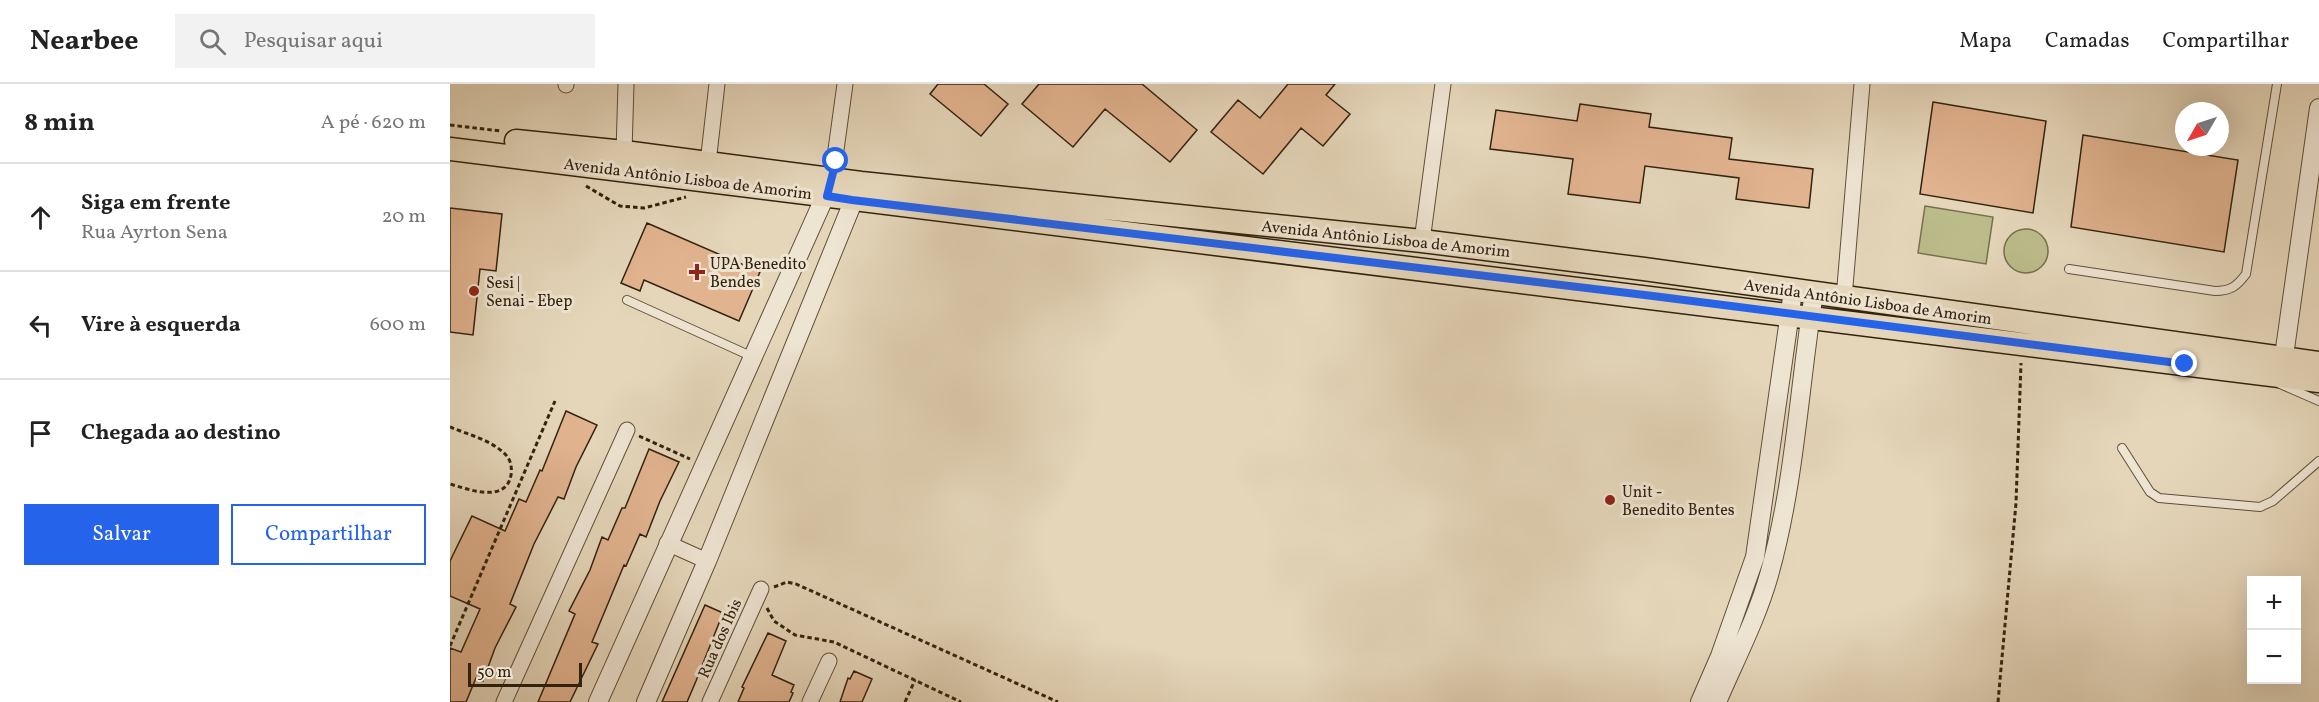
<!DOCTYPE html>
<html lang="pt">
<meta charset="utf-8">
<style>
body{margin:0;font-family:Vollkorn,serif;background:#f2f2f2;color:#222}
.controls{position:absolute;right:18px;bottom:18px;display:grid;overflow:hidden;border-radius:0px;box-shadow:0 6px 24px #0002}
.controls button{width:54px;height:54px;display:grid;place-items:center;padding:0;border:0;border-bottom:2px solid #e0e0e0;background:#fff;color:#222;font:30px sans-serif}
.compass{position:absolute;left:1725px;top:18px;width:54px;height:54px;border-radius:50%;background:#fff;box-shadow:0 6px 24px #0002;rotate:231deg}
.scale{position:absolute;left:18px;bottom:15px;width:114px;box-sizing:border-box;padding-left:6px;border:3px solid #32220e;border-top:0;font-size:16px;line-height:21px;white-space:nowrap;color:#32220e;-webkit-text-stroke:4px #eee4d2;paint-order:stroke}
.stop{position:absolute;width:18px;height:18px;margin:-14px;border:4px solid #2563eb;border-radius:50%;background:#fff}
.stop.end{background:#2563eb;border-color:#fff;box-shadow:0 2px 6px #0008}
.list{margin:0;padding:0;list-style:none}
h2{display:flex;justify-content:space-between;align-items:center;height:78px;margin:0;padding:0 24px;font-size:26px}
h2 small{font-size:20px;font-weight:400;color:#767676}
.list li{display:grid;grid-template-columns:39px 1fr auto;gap:18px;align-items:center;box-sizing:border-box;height:108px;padding:0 24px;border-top:2px solid #e0e0e0}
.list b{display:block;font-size:22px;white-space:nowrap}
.list p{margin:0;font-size:20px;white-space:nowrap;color:#767676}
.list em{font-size:20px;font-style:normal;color:#767676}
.actions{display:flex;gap:12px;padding:18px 24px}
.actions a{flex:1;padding:14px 0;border:2px solid #2563eb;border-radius:0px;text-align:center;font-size:21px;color:#2563eb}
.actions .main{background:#2563eb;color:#fff}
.icon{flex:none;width:33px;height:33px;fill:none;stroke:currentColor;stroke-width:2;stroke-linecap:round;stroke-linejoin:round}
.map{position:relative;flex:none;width:1869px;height:618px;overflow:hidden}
header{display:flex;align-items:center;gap:36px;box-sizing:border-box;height:84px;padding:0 30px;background:#fff;border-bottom:2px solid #e0e0e0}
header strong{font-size:28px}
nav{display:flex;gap:33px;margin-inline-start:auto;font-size:21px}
.search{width:420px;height:54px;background:#f2f2f2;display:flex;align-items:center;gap:15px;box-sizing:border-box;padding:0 21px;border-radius:0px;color:#767676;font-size:22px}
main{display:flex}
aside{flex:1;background:#fff}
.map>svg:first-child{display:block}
</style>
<header>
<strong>Nearbee</strong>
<div class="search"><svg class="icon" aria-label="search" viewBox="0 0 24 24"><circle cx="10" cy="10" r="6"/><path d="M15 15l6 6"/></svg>Pesquisar aqui</div>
<nav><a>Mapa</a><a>Camadas</a><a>Compartilhar</a></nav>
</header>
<main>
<aside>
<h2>8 min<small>A pé · 620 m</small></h2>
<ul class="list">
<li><svg class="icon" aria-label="ahead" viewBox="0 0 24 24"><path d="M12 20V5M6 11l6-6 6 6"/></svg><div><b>Siga em frente</b><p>Rua Ayrton Sena</p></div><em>20 m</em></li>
<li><svg class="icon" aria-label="left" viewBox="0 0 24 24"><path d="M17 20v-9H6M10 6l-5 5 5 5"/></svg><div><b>Vire à esquerda</b></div><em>600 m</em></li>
<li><svg class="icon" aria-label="arrive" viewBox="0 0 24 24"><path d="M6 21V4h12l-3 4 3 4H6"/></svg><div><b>Chegada ao destino</b></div></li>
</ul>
<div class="actions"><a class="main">Salvar</a><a>Compartilhar</a></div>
</aside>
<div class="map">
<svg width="1869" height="618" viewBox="0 0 1869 618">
<rect width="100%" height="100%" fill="#e5d6ba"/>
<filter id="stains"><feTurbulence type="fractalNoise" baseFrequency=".00333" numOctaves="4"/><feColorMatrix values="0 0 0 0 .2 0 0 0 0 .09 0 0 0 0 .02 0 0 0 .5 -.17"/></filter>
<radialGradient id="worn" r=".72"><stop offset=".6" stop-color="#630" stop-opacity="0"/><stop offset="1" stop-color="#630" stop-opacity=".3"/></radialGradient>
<path fill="#bcbc8b" stroke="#776f4c" stroke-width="1.5" d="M1475 122 1543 133 1536 180 1468 169Z
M1554 167a22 22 0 1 1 44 0a22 22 0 1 1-44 0Z"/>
<path fill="#e1b38f" stroke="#32220e" stroke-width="1.5" d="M488 0H534L558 20 531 52 480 10Z
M589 0H692L747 46 720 78 655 25 623 63 572 20Z
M838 0H885L876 11 900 30 873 62 851 44 813 90 761 48 788 16 810 34Z
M1483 18 1596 37 1583 129 1470 110Z
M1130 20 1201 30 1199 43 1282 54 1279 75 1363 85 1359 124 1286 115 1289 94 1195 82 1190 119 1118 110 1123 75 1040 65 1046 26 1127 37Z
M1633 51 1788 76 1774 168 1621 143Z
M0 124 52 130 46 187 30 185 23 251 0 248Z
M197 139 310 188 289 237 194 196 190 207 171 199Z
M116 327 147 341 126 383 114 415 108 413 84 460 60 520 66 523 45 564 33 597 26 594 16 618H0V564L11 568 30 525 0 512V477L22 432 55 447 69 415 76 418 90 386 92 387Z
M199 365 229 378 210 417 196 453 190 450 176 482 174 481 142 558 148 560 120 618H88L125 530 119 527 140 486 152 453 158 456 172 424H175Z
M255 521 273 529 246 597 237 618H212Z
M318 549 336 557 322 591 344 601 341 608 343 609 339 618H288L294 604 292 603Z
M404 587 422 595 412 618H390L398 594 400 595Z"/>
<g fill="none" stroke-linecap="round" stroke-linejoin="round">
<g stroke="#5f4f39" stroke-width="10">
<path id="service" d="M1619 185 1765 207C1781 207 1787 202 1796 190L1827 0
M177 216 303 273
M1830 300 1869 317
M1672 364 1700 408 1709 414 1810 423 1823 417 1869 377"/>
</g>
<g stroke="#5f4f39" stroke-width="17">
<path id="minor" d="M116 0V1
M174 68 176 0
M258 79 267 0
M382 95 395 0
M972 157 993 0
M1394 214 1412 0
M217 459 257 477
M54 618 177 346
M260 618 311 505
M360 618 379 577"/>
</g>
<g stroke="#5f4f39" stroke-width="20">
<path id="tertiary" d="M1832 286 1869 24
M148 618 381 99
M196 618 257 477 409 103
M1250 618 1270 572 1305 473 1343 207
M1267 618C1285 576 1307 534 1319 491 1345 399 1349 303 1364 209"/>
</g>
<g stroke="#32220e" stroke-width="25">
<path id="primary" d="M66 57 174 68 411 99 972 157 1194 185 1869 279
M0 65 1869 297"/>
</g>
<path stroke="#32220e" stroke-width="3" stroke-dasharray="4.5 3" stroke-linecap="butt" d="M0 41 51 47
M136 102 170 122 194 124 236 113
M0 343C17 350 41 356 55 370 61 376 62 383 61 391 56 420 17 405 0 400
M189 352 240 375
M324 503 337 498 346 500 608 618
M317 524 324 537 345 551 384 558 511 618
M0 562 105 317
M455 618 465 596
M1548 618 1566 419 1571 279"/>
<use href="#service" stroke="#eee4d2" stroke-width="8"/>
<use href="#minor" stroke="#eee4d2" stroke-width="15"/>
<use href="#tertiary" stroke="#eee4d2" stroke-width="18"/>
<use href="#primary" stroke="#e5d6ba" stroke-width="22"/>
</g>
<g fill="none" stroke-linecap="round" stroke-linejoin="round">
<path stroke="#2563eb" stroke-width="8" d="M386 77 377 112 402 116 1203 212 1735 280"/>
</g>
<g fill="#8f2418" stroke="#eee4d2" stroke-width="2">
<path d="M244 179h6v6h6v6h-6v6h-6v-6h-6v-6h6z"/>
<circle cx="24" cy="207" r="6"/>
<circle cx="1160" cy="416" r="6"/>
</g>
<g text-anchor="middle" stroke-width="6" stroke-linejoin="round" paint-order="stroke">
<g font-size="16" fill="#32220e" stroke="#eee4d2">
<text transform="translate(238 94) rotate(7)" y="6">Avenida Antônio Lisboa de Amorim</text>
<text transform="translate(936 154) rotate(6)" y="6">Avenida Antônio Lisboa de Amorim</text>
<text transform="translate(1418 217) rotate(8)" y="6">Avenida Antônio Lisboa de Amorim</text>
<text transform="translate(269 554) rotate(-66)" y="6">Rua dos Ibis</text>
</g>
<g font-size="16" fill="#32220e" stroke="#eee4d2" text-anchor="start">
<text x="260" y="185">UPA Benedito<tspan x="260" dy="18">Bendes</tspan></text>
<text x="36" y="204">Sesi |<tspan x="36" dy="18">Senai - Ebep</tspan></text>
<text x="1172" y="413">Unit -<tspan x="1172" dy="18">Benedito Bentes</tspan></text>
</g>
</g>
<rect width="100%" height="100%" filter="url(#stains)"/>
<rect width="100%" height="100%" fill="url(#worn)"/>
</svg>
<div class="controls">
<button>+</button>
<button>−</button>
</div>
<svg class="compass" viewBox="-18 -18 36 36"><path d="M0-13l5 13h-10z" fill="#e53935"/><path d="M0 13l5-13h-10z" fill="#767676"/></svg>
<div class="scale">50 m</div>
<div class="stop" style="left:386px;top:77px"></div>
<div class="stop end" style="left:1735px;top:280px"></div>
</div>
</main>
